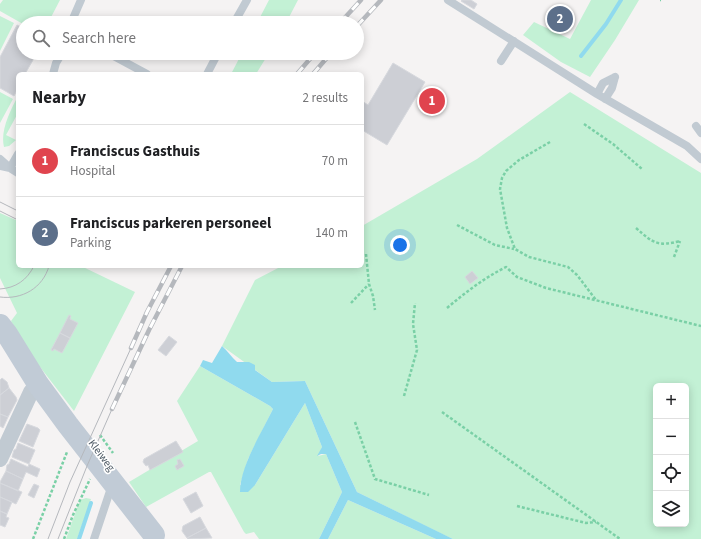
<!DOCTYPE html>
<meta charset="utf-8">
<style>
body{margin:0;font-family:"Source Sans 3",sans-serif;background:#f6f6f6;color:#202124}
.controls{position:absolute;right:12px;bottom:12px;display:grid;overflow:hidden;border-radius:6px;box-shadow:0 2px 10px #0003}
.controls button{width:36px;height:36px;display:grid;place-items:center;padding:0;border:0;border-bottom:1px solid #e0e0e0;background:#fff;color:#202124;font:20px sans-serif}
.you{position:absolute;left:400px;top:245px;width:14px;height:14px;margin:-10px;border:3px solid #fff;border-radius:50%;background:#1a73e8;box-shadow:0 0 0 6px #1a73e833}
.badge{display:grid;place-items:center;width:26px;height:26px;border-radius:50%;background:#1a73e8;color:#fff;font-size:13px;font-weight:700}
.pin{position:absolute;translate:-50% -50%;border:2px solid #fff;box-shadow:0 1px 4px #0006}
.list{margin:0;padding:0;list-style:none}
h2{display:flex;justify-content:space-between;align-items:center;height:52px;margin:0;padding:0 16px;font-size:17px}
h2 small{font-size:13px;font-weight:400;color:#757577}
.list li{display:grid;grid-template-columns:26px 1fr auto;gap:12px;align-items:center;box-sizing:border-box;height:72px;padding:0 16px;border-top:1px solid #e0e0e0}
.list b{display:block;font-size:15px;white-space:nowrap}
.list p{margin:0;font-size:13px;white-space:nowrap;color:#757577}
.list em{font-size:13px;font-style:normal;color:#757577}
.icon{flex:none;width:22px;height:22px;fill:none;stroke:currentColor;stroke-width:2;stroke-linecap:round;stroke-linejoin:round}
.map{position:relative;flex:none;width:701px;height:539px;overflow:hidden}
.search{position:absolute;background:#fff;box-shadow:0 2px 10px #0003;left:16px;top:16px;width:348px;height:44px;display:flex;align-items:center;gap:10px;box-sizing:border-box;padding:0 14px;border-radius:22px;color:#757577;font-size:15px}
.panel{position:absolute;background:#fff;box-shadow:0 2px 10px #0003;left:16px;top:72px;width:348px;height:196px;border-radius:6px}
.map>svg:first-child{display:block}
</style>
<div class="map">
<svg width="701" height="539" viewBox="0 0 701 539">
<rect width="100%" height="100%" fill="#f5f3f3"/>
<path fill="#c3f1d5" fill-rule="evenodd" d="M3 0H60L48 23 23 24 0 11V4Z
M269 0H298L286 23H257Z
M591 0H639L615 40 590 77 561 62 523 35 534 22 570 39Z
M0 16 14 23 0 51Z
M242 53H269L256 74H231Z
M0 92 13 99 0 123Z
M570 92 701 173V539H453L442 534 357 492 305 381 272 382 222 346 255 280 282 266H362V226L477 159ZM656 386H686V524H656Z
M18 96V113L6 135 16 140 9 146 4 147C0 131 10 111 18 96Z
M0 213 18 221V266H81L135 292 74 411 30 354 11 321 17 313 0 278Z
M200 366 270 406 273 409 248 459 240 485H255L305 403 322 447 318 456 326 454 342 492 319 539H259L254 532 246 534 244 532 211 472H209L146 507 129 482 198 441 177 401Z
M86 498 91 499 77 539H66L80 500Z
M348 500 436 539H328Z"/>
<path fill="#90daee" d="M222 346C228 351 231 357 237 362H249L255 365V370L272 382 305 381 357 492 453 539H436L348 500 328 539H319L342 492 326 454H321L317 456 322 447 305 403 255 485 248 492H240C240 466 262 432 273 409L270 406 200 366 203 360 212 363Z"/>
<g fill="none" stroke-linecap="round" stroke-linejoin="round">
<path stroke="#90daee" stroke-width="4" d="M581 56 606 24 621 0
M79 539 91 503"/>
</g>
<path fill="#cdcfd5" stroke="#d7d9de" d="M462 0H471L477 4 474 9 461 1Z
M17 25 23 28V53H37L25 74H18V88L14 96 0 88V57Z
M393 63 425 82 387 145 362 130V101L368 105Z
M472 271 478 278 470 284 465 277Z
M69 315 71 316 70 319 78 323 70 338 60 333Z
M60 333 70 338 62 353 54 349 53 351 51 350Z
M169 336 177 342 166 356 158 350Z
M2 378 7 382 9 388 0 395V380Z
M9 388 16 397 17 400 8 417 0 414V395Z
M0 414 8 417 3 428 0 426Z
M27 424 38 428 40 430 33 447 19 441Z
M176 441 183 452 150 470 148 465 146 466 143 462 144 459Z
M18 443 35 450 29 464 12 457 14 450 16 449Z
M11 459 28 467 29 464 40 469 37 477 26 472 23 479 6 471 7 465 9 464Z
M180 459 184 466 177 470 175 466 178 464 177 460Z
M6 471 23 479 18 491 0 483 1 480Z
M0 483 22 492 16 504 0 497Z
M34 484 39 486 34 498 28 495Z
M196 492 203 506 191 513 183 499Z
M0 497 12 502 7 514 0 511Z
M0 511 7 514 6 517 9 518 5 527 0 525Z
M200 517 206 528 187 538 182 531 183 526Z
M206 528 212 538 188 539 187 538Z"/>
<g fill="none" stroke-linecap="round" stroke-linejoin="round">
<path stroke="#7ad0a6" stroke-width="2.5" stroke-dasharray="3 2" stroke-linecap="butt" d="M660 0H661
M584 124 613 144 642 169
M550 142 519 160 506 171 502 178 500 189 507 228 515 249 529 257 568 267 577 275 596 300
M17 215 18 212
M457 225 495 245 514 249
M636 228C653 243 658 247 680 241
M366 254 369 284 373 296 375 310
M674 257 680 241
M351 303 369 284
M447 308C466 292 484 278 506 267L517 277 546 288 701 326
M404 396 417 350 413 324 415 303
M442 412 620 539
M355 422 375 479 429 495
M100 435 113 453
M517 506 586 523 596 522
M33 539 67 452
M64 539 73 515 90 479"/>
<path stroke="#c1cad2" stroke-width="8" d="M448 0 597 94 687 146 701 159
M71 23 81 0
M234 23 247 0
M108 53 147 74
M501 61 514 41
M53 74 56 63 62 53
M207 74 218 53
M597 94 603 83 615 77
M605 99 612 88 615 77
M696 126 701 133
M18 154 10 168 18 173
M0 159 10 168 0 166
M94 539 112 485"/>
<path stroke="#c1cad2" stroke-width="16" d="M0 459 31 392 38 384"/>
<path stroke="#c1cbd6" stroke-width="22" d="M0 325 7 334 38 384 68 425 154 535"/>
<path stroke="#b5b8bd" stroke-width="1" d="M0 202 18 211
M0 211 18 220
M0 289C16 288 27 280 34 266
M0 297C22 300 43 288 49 266
M48 539 70 482 131 348
M58 539 87 466 112 409"/>
<g stroke="#b5b8bd" stroke-width="4.5">
<path id="rail" d="M340 23 361 0
M357 26 381 0
M297 74 315 53
M313 74 331 53
M131 348 147 312 171 266
M112 409 149 330 182 266"/>
</g>
<use href="#rail" stroke="#fff" stroke-width="3" stroke-dasharray="9" stroke-linecap="butt"/>
</g>
<g text-anchor="middle" stroke-width="3.5" stroke-linejoin="round" paint-order="stroke">
<g font-size="11" fill="#4a5661" stroke="#fff">
<text transform="translate(102 455) rotate(53)" y="4">Kleiweg</text>
</g>
</g>
</svg>
<div class="controls">
<button>+</button>
<button>−</button>
<button><svg class="icon" aria-label="locate" viewBox="0 0 24 24"><circle cx="12" cy="12" r="6"/><path d="M12 2v4M12 18v4M2 12h4M18 12h4"/></svg></button>
<button><svg class="icon" aria-label="layers" viewBox="0 0 24 24"><path d="M12 4l9 5-9 5-9-5zM3 14l9 5 9-5"/></svg></button>
</div>
<div class="you"></div>
<div class="pin badge" style="left:432px;top:101px;background:#e0444e">1</div>
<div class="pin badge" style="left:560px;top:19px;background:#5c6f8a">2</div>
<div class="search"><svg class="icon" aria-label="search" viewBox="0 0 24 24"><circle cx="10" cy="10" r="6"/><path d="M15 15l6 6"/></svg>Search here</div>
<section class="panel">
<h2>Nearby<small>2 results</small></h2>
<ul class="list">
<li><span class="badge" style="background:#e0444e">1</span><div><b>Franciscus Gasthuis</b><p>Hospital</p></div><em>70 m</em></li>
<li><span class="badge" style="background:#5c6f8a">2</span><div><b>Franciscus parkeren personeel</b><p>Parking</p></div><em>140 m</em></li>
</ul>
</section>
</div>
